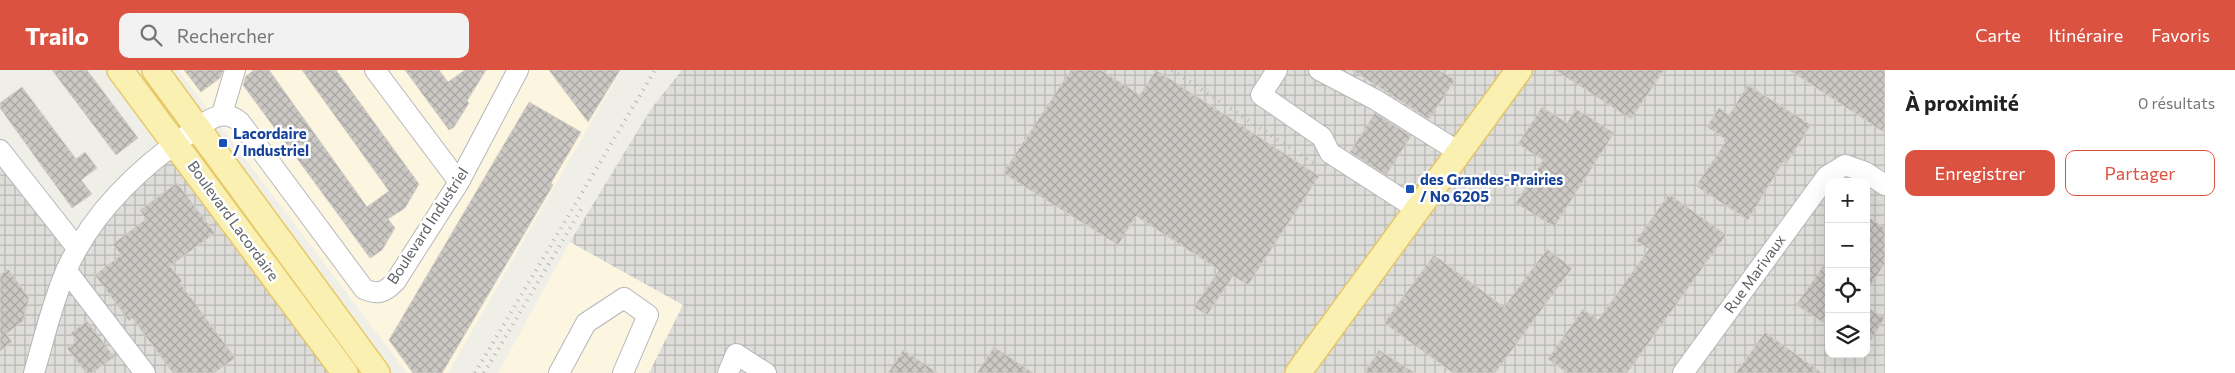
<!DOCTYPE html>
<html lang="fr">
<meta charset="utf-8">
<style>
body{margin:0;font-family:Commissioner,sans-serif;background:#f2f2f2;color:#222}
.controls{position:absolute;right:15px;bottom:15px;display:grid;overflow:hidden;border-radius:10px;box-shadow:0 5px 20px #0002}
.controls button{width:45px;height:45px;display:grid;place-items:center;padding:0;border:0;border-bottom:1px solid #e0e0e0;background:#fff;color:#222;font:25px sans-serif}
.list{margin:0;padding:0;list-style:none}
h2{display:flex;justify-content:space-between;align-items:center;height:65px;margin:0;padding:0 20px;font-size:21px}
h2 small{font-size:16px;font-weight:400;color:#767676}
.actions{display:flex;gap:10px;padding:15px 20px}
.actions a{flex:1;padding:11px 0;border:1px solid #dc5240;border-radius:10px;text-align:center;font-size:18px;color:#dc5240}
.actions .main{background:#dc5240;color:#fff}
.icon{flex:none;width:28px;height:28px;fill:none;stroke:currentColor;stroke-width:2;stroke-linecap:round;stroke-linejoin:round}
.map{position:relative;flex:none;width:1885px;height:303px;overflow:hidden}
header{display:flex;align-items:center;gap:30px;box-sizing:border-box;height:70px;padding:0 25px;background:#dc5240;color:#fff}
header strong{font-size:24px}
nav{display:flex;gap:28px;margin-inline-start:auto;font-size:18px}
.search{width:350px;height:45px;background:#f2f2f2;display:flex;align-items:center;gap:12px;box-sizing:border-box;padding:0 18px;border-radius:10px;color:#767676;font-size:19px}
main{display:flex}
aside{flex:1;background:#fff}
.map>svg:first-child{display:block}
</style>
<header>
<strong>Trailo</strong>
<div class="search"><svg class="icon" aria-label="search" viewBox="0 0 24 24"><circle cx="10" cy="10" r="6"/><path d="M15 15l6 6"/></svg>Rechercher</div>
<nav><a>Carte</a><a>Itinéraire</a><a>Favoris</a></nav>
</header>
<main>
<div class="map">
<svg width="1885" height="303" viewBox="0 0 1885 303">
<defs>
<pattern id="industrial-grid" width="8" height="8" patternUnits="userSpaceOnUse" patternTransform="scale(1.25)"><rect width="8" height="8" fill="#deddd9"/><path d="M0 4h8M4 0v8" fill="none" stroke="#b7b7b4"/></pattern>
<pattern id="building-cross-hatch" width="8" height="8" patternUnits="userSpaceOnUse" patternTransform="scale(1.25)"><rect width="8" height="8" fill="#cbc8c4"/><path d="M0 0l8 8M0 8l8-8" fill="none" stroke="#a8a6a3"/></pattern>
</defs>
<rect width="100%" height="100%" fill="#efeee7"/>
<path fill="#fcf6e0" d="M178 0H621L448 303H407Z
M570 172 683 235 649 303H498Z"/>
<path fill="url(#industrial-grid)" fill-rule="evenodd" d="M682 0H1885V303H649L683 235 570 172 651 39ZM1829 112H1866V284H1829Z
M175 73 345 303H0V80L77 178Z"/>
<path fill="url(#building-cross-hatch)" stroke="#d4d0c6" d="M52 0H87L138 68 116 85Z
M184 0H223L220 8 201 22Z
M254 0H269L367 137 389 121 302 0H336L419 114 405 138 388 149 395 158 382 180 372 187 370 188 243 15 246 6Z
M405 0H439L448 12 465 0H486L467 31 469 33 454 57 449 60Z
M549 0H620L588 52Z
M1071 0H1101L1140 25 1156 0 1319 106 1248 215 1233 206 1207 245 1194 237 1219 200 1136 146 1118 175 1003 103Z
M1352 0H1439L1455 10 1429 49Z
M1555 0H1664L1631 49Z
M1789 0H1885V63Z
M1748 15 1811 55 1786 94 1783 92 1748 150 1696 116 1727 70 1707 57 1719 38 1729 45Z
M22 17 76 89 85 82 97 98 81 110 92 124 72 138 0 38V33Z
M529 32 581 62 551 113 553 115 442 303H413L389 270Z
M1542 37 1567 53 1576 39 1614 63 1554 157 1516 133 1543 90 1518 74Z
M1375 43 1411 66 1386 105 1350 82Z
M177 113 215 163 170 196 182 211 180 213 235 288 214 303H173L132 248 129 251 95 205 121 185 113 174 146 149 140 140Z
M1669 124 1726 165 1627 303H1567L1548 289 1583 239 1598 250 1649 179 1636 171Z
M1866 146 1885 158V193L1866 222Z
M1547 179 1572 198 1495 303H1453L1384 253 1434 185 1504 237Z
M1829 188V256L1796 235Z
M8 199 29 228 23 251 6 264 12 272 0 281V205Z
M1866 237 1885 248 1866 277Z
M87 251 114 287 92 303H86L67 278 77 271 71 263Z
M1765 262 1822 303H1736Z
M994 277 1033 303H977Z
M903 280 938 303H888Z
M1379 280 1415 303H1364Z"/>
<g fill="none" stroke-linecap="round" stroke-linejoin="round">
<g stroke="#b4b6ba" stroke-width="22">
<path id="minor" d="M375 0 459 112
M1277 0 1261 25 1322 67 1330 83 1417 139
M1319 0 1376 30 1459 82
M222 44 235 0
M0 80 77 178
M66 200 145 303
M34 303C44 269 52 233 66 201 91 144 139 98 190 63 205 53 222 36 240 52L364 219C378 225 384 223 395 212L459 112 518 0
M559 303 586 253 624 228 648 245 623 303
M728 303 736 284 766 303
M1683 303 1827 106 1845 95 1865 102 1885 115"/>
</g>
<g stroke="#e7c868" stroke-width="28">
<path id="major" d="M120 0 345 303
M155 0 377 303
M1298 303 1519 0"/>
</g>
<use href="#minor" stroke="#fff" stroke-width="20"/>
<use href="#major" stroke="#f9f0b2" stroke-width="25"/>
<path stroke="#b5b5b6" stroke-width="4" stroke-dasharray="1 6" stroke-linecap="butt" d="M1172 0 1313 93
M475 303 655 0
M484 303 582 138"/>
</g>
<g fill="#1a4fb4" stroke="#fff" stroke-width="2">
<rect x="218" y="68" width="10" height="10" rx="2.5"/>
<rect x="1405" y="114" width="10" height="10" rx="2.5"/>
</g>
<g text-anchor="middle" stroke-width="5" stroke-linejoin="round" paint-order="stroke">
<g font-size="15" font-weight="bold" fill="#164399" stroke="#fff" text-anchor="start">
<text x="233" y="69">Lacordaire<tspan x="233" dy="17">/ Industriel</tspan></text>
<text x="1420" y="115">des Grandes-Prairies<tspan x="1420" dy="17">/ No 6205</tspan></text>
</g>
<g font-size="15" fill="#5e6166" stroke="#fff">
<text transform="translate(233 151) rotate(54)" y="5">Boulevard Lacordaire</text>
<text transform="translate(428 156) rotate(-57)" y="5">Boulevard Industriel</text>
<text transform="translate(1755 204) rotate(-54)" y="5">Rue Marivaux</text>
</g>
</g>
</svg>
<div class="controls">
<button>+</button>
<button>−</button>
<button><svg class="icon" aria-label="locate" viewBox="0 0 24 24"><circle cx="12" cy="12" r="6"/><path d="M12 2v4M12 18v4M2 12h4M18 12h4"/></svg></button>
<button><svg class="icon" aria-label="layers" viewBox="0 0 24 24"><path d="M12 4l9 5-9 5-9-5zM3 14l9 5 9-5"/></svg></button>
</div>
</div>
<aside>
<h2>À proximité<small>0 résultats</small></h2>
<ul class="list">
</ul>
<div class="actions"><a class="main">Enregistrer</a><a>Partager</a></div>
</aside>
</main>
